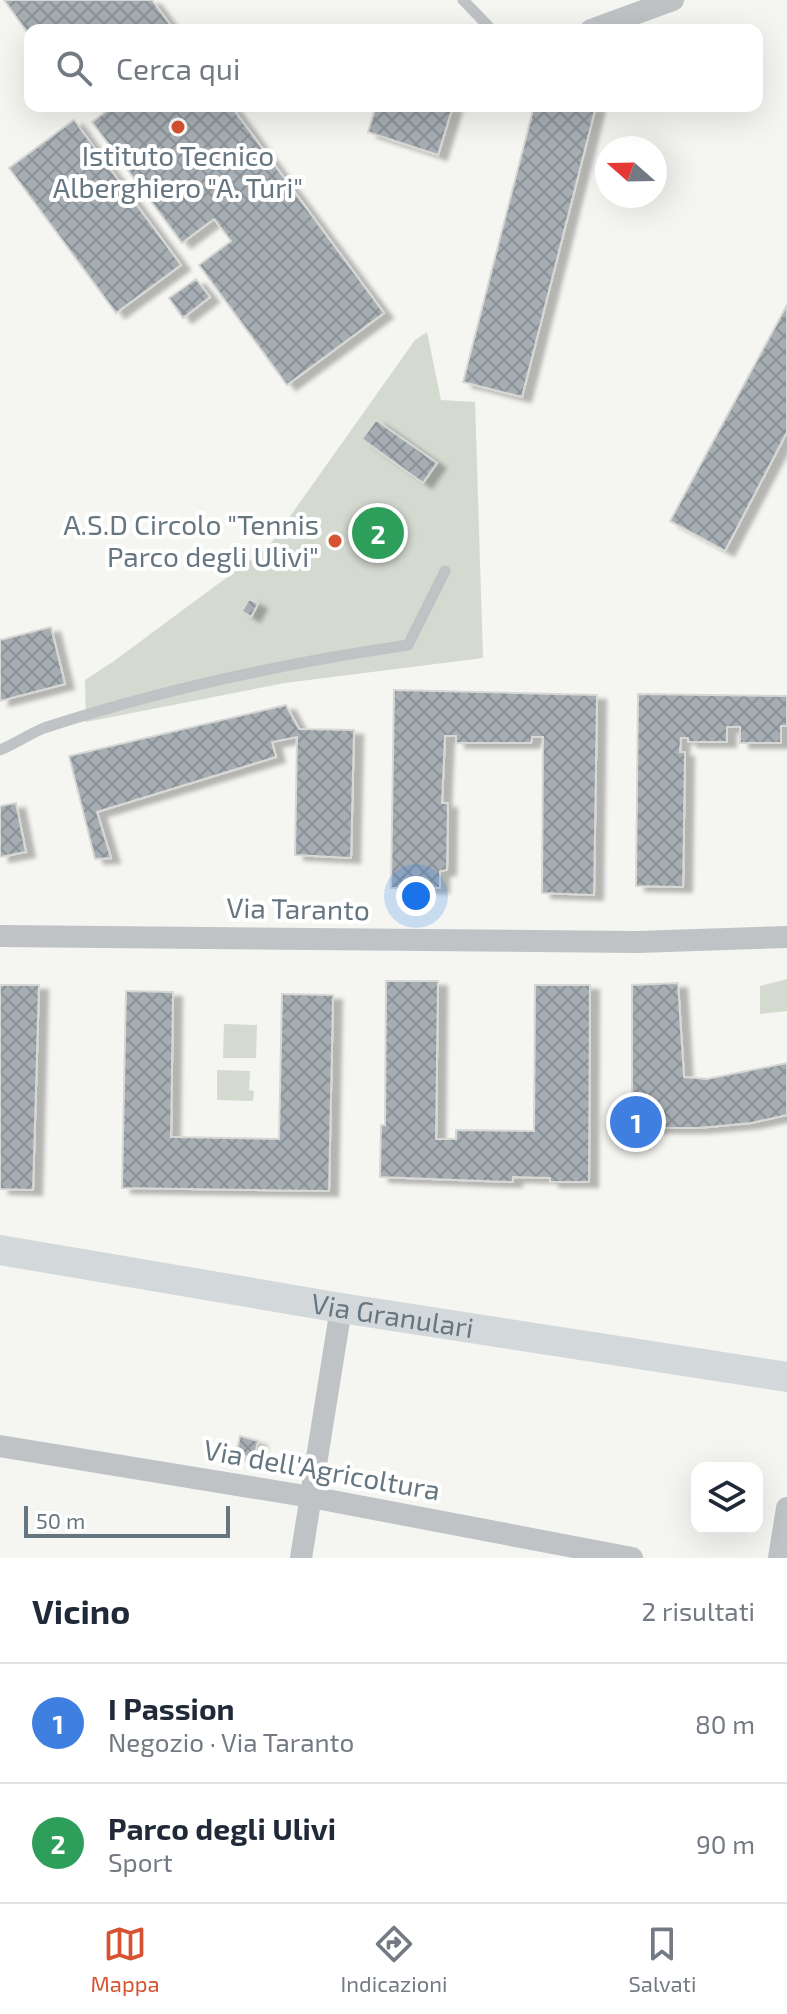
<!DOCTYPE html>
<html lang="it">
<meta charset="utf-8">
<style>
body{margin:0;font-family:"Exo 2",sans-serif;background:#f2f2f3;color:#1f2937}
.controls{position:absolute;right:24px;bottom:24px;display:grid;overflow:hidden;border-radius:16px;box-shadow:0 8px 32px #0002}
.controls button{width:72px;height:72px;display:grid;place-items:center;padding:0;border:0;border-bottom:2px solid #e0e1e3;background:#fff;color:#1f2937;font:40px sans-serif}
.compass{position:absolute;left:595px;top:136px;width:72px;height:72px;border-radius:50%;background:#fff;box-shadow:0 8px 32px #0002;rotate:290deg}
.scale{position:absolute;left:24px;bottom:20px;width:206px;box-sizing:border-box;padding-left:8px;border:4px solid #667681;border-top:0;font-size:22px;line-height:28px;white-space:nowrap;color:#667681;-webkit-text-stroke:6px #fff;paint-order:stroke}
.you{position:absolute;left:416px;top:896px;width:28px;height:28px;margin:-20px;border:6px solid #fff;border-radius:50%;background:#1a73e8;box-shadow:0 0 0 12px #1a73e833}
.badge{display:grid;place-items:center;width:52px;height:52px;border-radius:50%;background:#d75230;color:#fff;font-size:26px;font-weight:700}
.pin{position:absolute;translate:-50% -50%;border:4px solid #fff;box-shadow:0 2px 8px #0006}
.list{margin:0;padding:0;list-style:none}
h2{display:flex;justify-content:space-between;align-items:center;height:104px;margin:0;padding:0 32px;font-size:34px}
h2 small{font-size:26px;font-weight:400;color:#747a83}
.list li{display:grid;grid-template-columns:52px 1fr auto;gap:24px;align-items:center;box-sizing:border-box;height:120px;padding:0 32px;border-top:2px solid #e0e1e3}
.list b{display:block;font-size:30px;white-space:nowrap}
.list p{margin:0;font-size:26px;white-space:nowrap;color:#747a83}
.list em{font-size:26px;font-style:normal;color:#747a83}
.icon{flex:none;width:44px;height:44px;fill:none;stroke:currentColor;stroke-width:2;stroke-linecap:round;stroke-linejoin:round}
.map{position:relative;flex:none;width:787px;height:1558px;overflow:hidden}
.search{position:absolute;background:#fff;box-shadow:0 8px 32px #0002;left:24px;right:24px;top:24px;height:88px;display:flex;align-items:center;gap:20px;box-sizing:border-box;padding:0 28px;border-radius:16px;color:#747a83;font-size:30px}
.sheet{height:344px;background:#fff}
nav{display:flex;justify-content:space-around;align-items:center;box-sizing:border-box;height:112px;border-top:2px solid #e0e1e3;background:#fff;font-size:22px;color:#747a83}
nav a{display:grid;justify-items:center;gap:4px}
nav .on{color:#d75230}
.map>svg:first-child{display:block}
</style>
<div class="map">
<svg width="787" height="1558" viewBox="0 0 787 1558">
<defs>
<pattern id="building-cross-hatch" width="8" height="8" patternUnits="userSpaceOnUse" patternTransform="scale(2)"><rect width="8" height="8" fill="#a6aeb3"/><path d="M0 0l8 8M0 8l8-8" fill="none" stroke="#8b9297"/></pattern>
<filter id="shadow"><feDropShadow dx="9" dy="5" stdDeviation="2" flood-color="#0004"/></filter>
</defs>
<rect width="100%" height="100%" fill="#f5f5f2"/>
<path fill="#d5dad1" d="M427 332 441 400 475 402 483 658 285 683 86 722 85 680 114 661 269 546 415 340Z
M787 979V1011L760 1014V986Z
M224 1024 257 1025 256 1058H223Z
M217 1070 250 1071 249 1090 254 1091 253 1101 217 1100Z"/>
<path fill="url(#building-cross-hatch)" stroke="#d7d7d5" stroke-width="2" filter="url(#shadow)" d="M4 0H152L174 30H30V36Z
M113 106H231L384 313 287 385 199 265 231 241 214 219 182 243 92 122Z
M376 106H453L438 155 368 132Z
M534 106H596L522 397 463 382Z
M74 120 181 265 116 313 9 168Z
M196 279 210 297 183 318 169 298Z
M787 305V432L725 551 670 521Z
M376 420 437 463 423 483 362 439Z
M249 599 258 604 251 617 242 611Z
M51 627 65 684 0 701V640Z
M394 690 597 695 594 895 542 893 543 737H532L531 743H456V736H445L442 803H448L447 870 440 871V888H391Z
M638 694 787 696V726H781V743H740V727H727V742H688V738H681L680 752H685L683 887 636 886Z
M286 705 299 729 354 730 351 858 295 855 297 737 272 742 276 757 97 812 111 858 95 859 69 756Z
M16 803 26 852 0 857V806Z
M386 981H438L436 1139H456V1130L534 1131 535 985H590L589 1182H550V1178L513 1177V1182L380 1177 381 1125H385Z
M678 983 684 1077 707 1079 787 1063V1115L751 1123 698 1128H632V985Z
M0 985H39L33 1190 0 1189Z
M126 991 173 992 171 1137 279 1139 282 994 333 995 329 1191 122 1188Z
M240 1436 258 1441 254 1458 236 1454Z"/>
<g fill="none" stroke-linecap="round" stroke-linejoin="round">
<path stroke="#bfc3c6" stroke-width="11" d="M463 0 492 30
M0 750C15 744 29 734 44 728 163 689 285 663 408 645L445 571"/>
<path stroke="#bfc3c6" stroke-width="22" d="M591 30 673 0
M0 936 638 942 787 937
M0 1446 311 1497 632 1558
M301 1558 341 1308
M779 1558 787 1508"/>
<path stroke="#d3d8db" stroke-width="30" id="s1" d="M0 1250 341 1308 787 1377"/>
</g>
<g fill="#d75230" stroke="#fff" stroke-width="3">
<circle cx="178" cy="127" r="8"/>
<circle cx="335" cy="541" r="8"/>
</g>
<g text-anchor="middle" stroke-width="8" stroke-linejoin="round" paint-order="stroke">
<g font-size="28" fill="#667681" stroke="#fff">
<text x="178" y="166">Istituto Tecnico<tspan x="178" dy="32">Alberghiero "A. Turi"</tspan></text>
<text x="319" y="535" text-anchor="end">A.S.D Circolo "Tennis<tspan x="319" dy="32">Parco degli Ulivi"</tspan></text>
</g>
<g font-size="28" fill="#667681" stroke="#fff">
<text transform="translate(298 909) rotate(1)" y="10">Via Taranto</text>
<text dy="10" stroke="none"><textPath href="#s1" startOffset="398">Via Granulari</textPath></text>
<text transform="translate(322 1470) rotate(10)" y="10">Via dell'Agricoltura</text>
</g>
</g>
</svg>
<div class="controls">
<button><svg class="icon" aria-label="layers" viewBox="0 0 24 24"><path d="M12 4l9 5-9 5-9-5zM3 14l9 5 9-5"/></svg></button>
</div>
<svg class="compass" viewBox="-18 -18 36 36"><path d="M0-13l5 13h-10z" fill="#e53935"/><path d="M0 13l5-13h-10z" fill="#747a83"/></svg>
<div class="scale">50 m</div>
<div class="you"></div>
<div class="pin badge" style="left:636px;top:1122px;background:#3f7fe0">1</div>
<div class="pin badge" style="left:378px;top:533px;background:#2e9e5b">2</div>
<div class="search"><svg class="icon" aria-label="search" viewBox="0 0 24 24"><circle cx="10" cy="10" r="6"/><path d="M15 15l6 6"/></svg>Cerca qui</div>
</div>
<section class="sheet">
<h2>Vicino<small>2 risultati</small></h2>
<ul class="list">
<li><span class="badge" style="background:#3f7fe0">1</span><div><b>I Passion</b><p>Negozio · Via Taranto</p></div><em>80 m</em></li>
<li><span class="badge" style="background:#2e9e5b">2</span><div><b>Parco degli Ulivi</b><p>Sport</p></div><em>90 m</em></li>
</ul>
</section>
<nav>
<a class="on"><svg class="icon" aria-label="map" viewBox="0 0 24 24"><path d="M3 6l6-2 6 2 6-2v14l-6 2-6-2-6 2zM9 4v14M15 6v14"/></svg>Mappa</a>
<a><svg class="icon" aria-label="directions" viewBox="0 0 24 24"><path d="M12 3l9 9-9 9-9-9zM9 14v-3h6M13 9l2 2-2 2"/></svg>Indicazioni</a>
<a><svg class="icon" aria-label="saved" viewBox="0 0 24 24"><path d="M7 4h10v16l-5-4-5 4z"/></svg>Salvati</a>
</nav>
